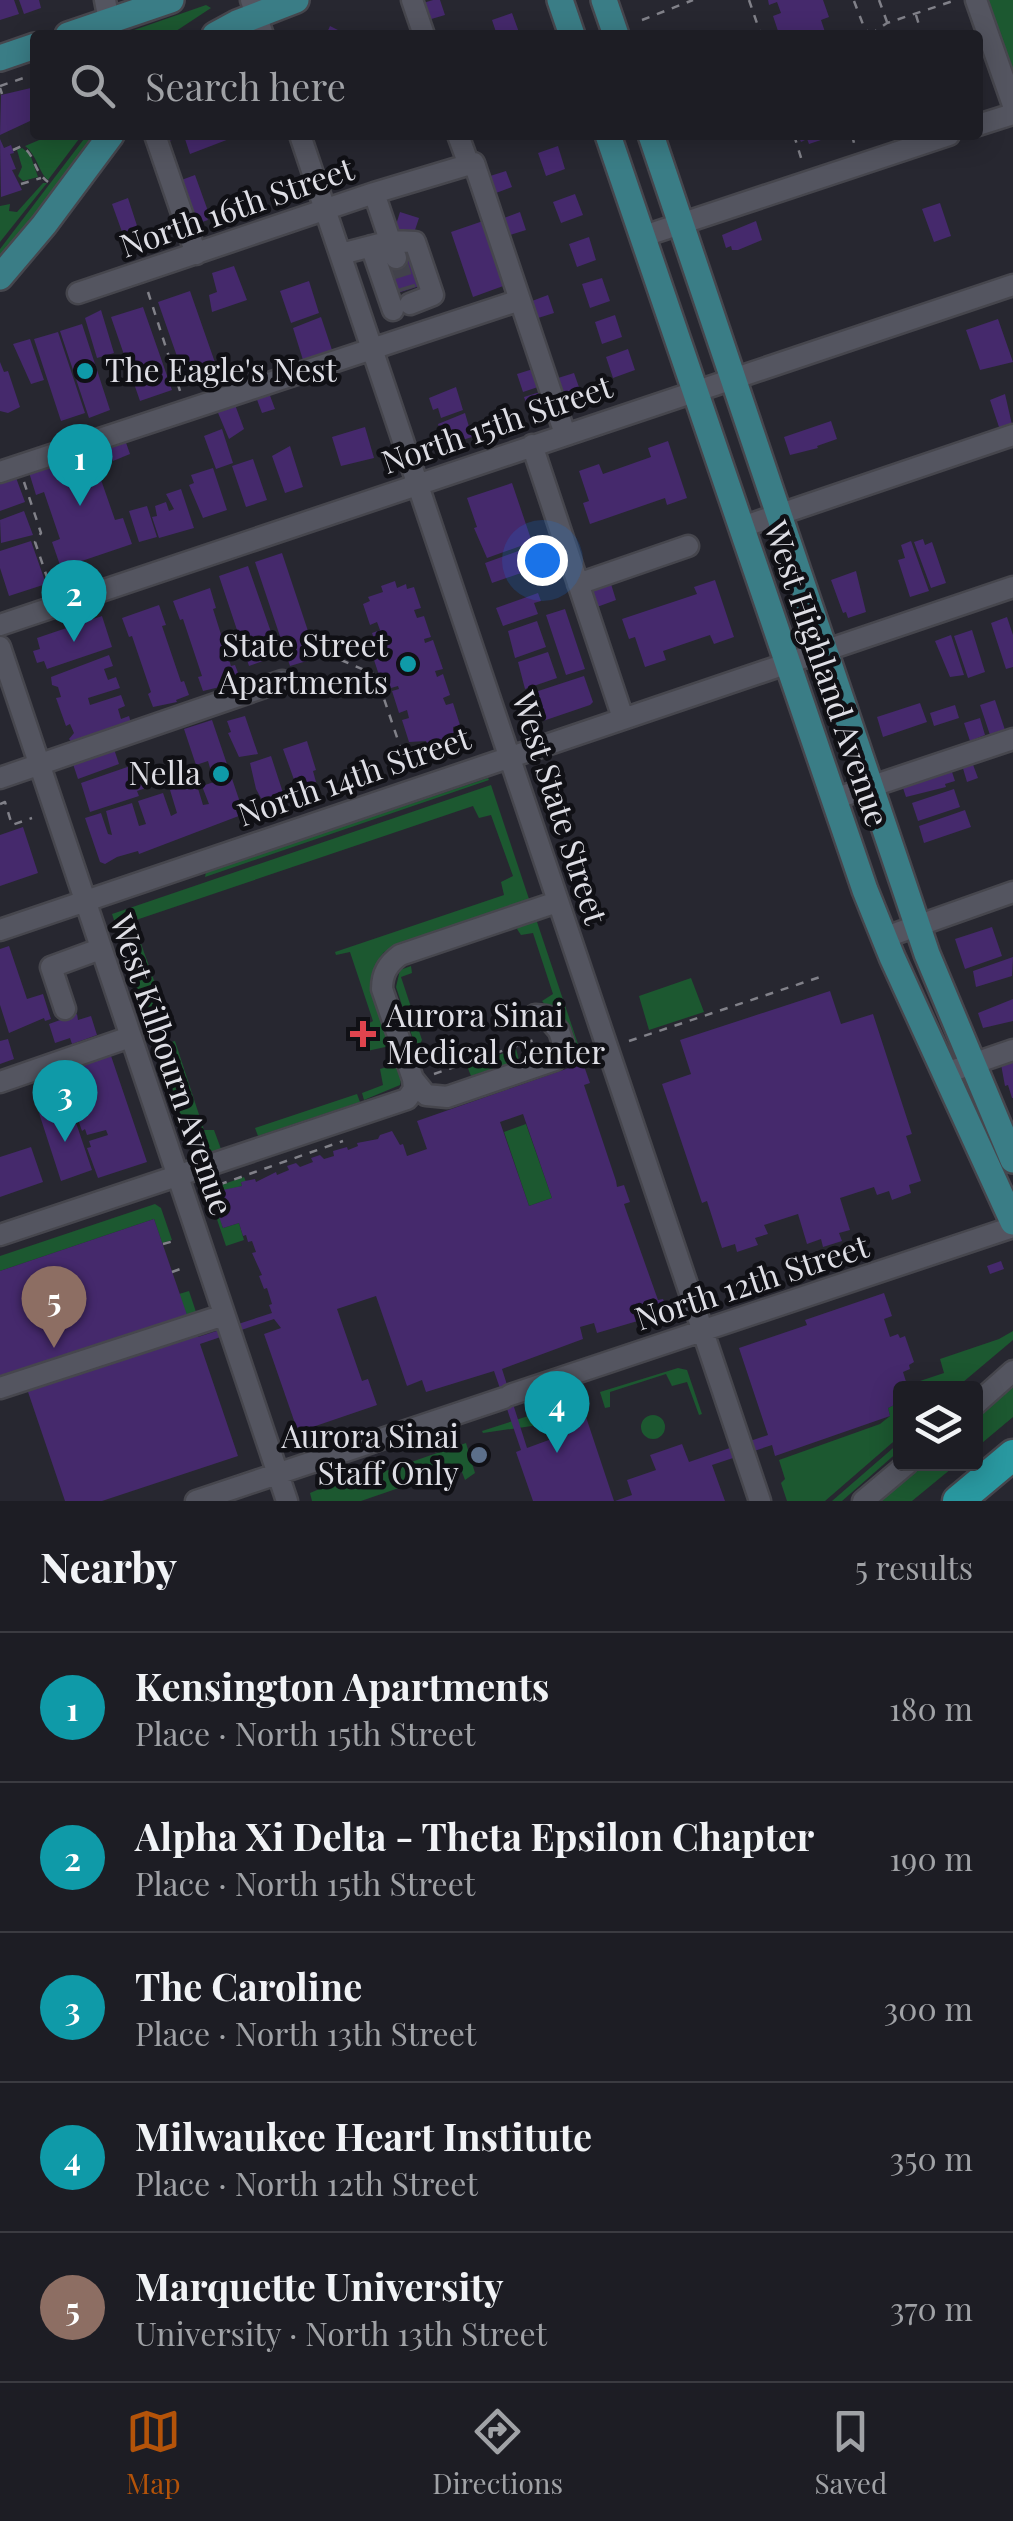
<!DOCTYPE html>
<meta charset="utf-8">
<style>
body{margin:0;font-family:"Playfair Display",serif;background:#25262c;color:#f1f3f6}
.controls{position:absolute;right:30px;bottom:30px;display:grid;overflow:hidden;border-radius:10px;box-shadow:0 5px 25px #0003}
.controls button{width:90px;height:90px;display:grid;place-items:center;padding:0;border:0;border-bottom:2px solid #3b3b41;background:#1d1d24;color:#f1f3f6;font:50px sans-serif}
.you{position:absolute;left:542px;top:560px;width:35px;height:35px;margin:-25px;border:8px solid #fff;border-radius:50%;background:#1a73e8;box-shadow:0 0 0 15px #1a73e833}
.badge{display:grid;place-items:center;width:65px;height:65px;border-radius:50%;background:#b45309;color:#fff;font-size:32px;font-weight:700}
.pin{position:absolute;translate:-50% -82px;filter:drop-shadow(0 2px 5px #0008)}
.pin::after{content:'';position:absolute;top:52px;width:35px;height:30px;background:inherit;clip-path:polygon(0 0,100% 0,50% 100%)}
.list{margin:0;padding:0;list-style:none}
h2{display:flex;justify-content:space-between;align-items:center;height:130px;margin:0;padding:0 40px;font-size:42px}
h2 small{font-size:32px;font-weight:400;color:#a0a2a6}
.list li{display:grid;grid-template-columns:65px 1fr auto;gap:30px;align-items:center;box-sizing:border-box;height:150px;padding:0 40px;border-top:2px solid #3b3b41}
.list b{display:block;font-size:38px;white-space:nowrap}
.list p{margin:0;font-size:32px;white-space:nowrap;color:#a0a2a6}
.list em{font-size:32px;font-style:normal;color:#a0a2a6}
.icon{flex:none;width:55px;height:55px;fill:none;stroke:currentColor;stroke-width:2;stroke-linecap:round;stroke-linejoin:round}
.map{position:relative;flex:none;width:1013px;height:1501px;overflow:hidden}
.search{position:absolute;background:#1d1d24;box-shadow:0 5px 25px #0003;left:30px;right:30px;top:30px;height:110px;display:flex;align-items:center;gap:25px;box-sizing:border-box;padding:0 35px;border-radius:10px;color:#a0a2a6;font-size:38px}
.sheet{height:880px;background:#1d1d24}
nav{display:flex;justify-content:space-around;align-items:center;box-sizing:border-box;height:140px;border-top:2px solid #3b3b41;background:#1d1d24;font-size:28px;color:#a0a2a6}
nav a{display:grid;justify-items:center;gap:5px}
nav .on{color:#b45309}
.map>svg:first-child{display:block}
</style>
<div class="map">
<svg width="1013" height="1501" viewBox="0 0 1013 1501">
<rect width="100%" height="100%" fill="#272730"/>
<path fill="#1c5830" d="M983 0H1013V89Z
M206 5 211 8 170 35H138L134 30Z
M51 135H82L48 180C39 173 37 155 25 146Z
M87 135H96L0 259V249Z
M22 148 30 154 38 177 23 181 18 176 22 167 17 150Z
M43 183H47L0 242V206L10 204 9 211 17 212Z
M488 778 489 780 205 877 206 872Z
M491 785 529 899 384 952C359 982 390 1014 390 1046L367 1051 360 1028 373 1021 350 952 336 955 335 952 504 895 501 882 513 876 491 815 479 818 473 806 133 921 168 1020 150 1027 112 914Z
M536 919 583 1059 569 1064C576 1049 577 1041 570 1026L565 1028 542 1001 553 994 533 933 521 935 517 929 520 925Z
M411 966 412 973 401 977 422 1040 420 1044 414 1042 396 987 400 970Z
M691 978 704 1012 649 1030 639 996Z
M175 1041 204 1130H214L221 1149 195 1159 157 1046Z
M516 1049 519 1060 471 1076 467 1066Z
M396 1064 402 1075 400 1085 364 1100 362 1093 383 1085 380 1069Z
M357 1094 360 1102 258 1136 255 1128Z
M526 1124 552 1198 529 1206 504 1132Z
M244 1177 246 1182H241L242 1186 218 1192 219 1207 217 1208 223 1228 239 1223 244 1240 226 1246 207 1190Z
M155 1204 161 1208 172 1240 162 1243 154 1219 0 1271V1256Z
M189 1291 198 1318 0 1384V1377L186 1315 179 1294Z
M1013 1331V1340L956 1388H906L908 1385 944 1373 940 1359 999 1339Z
M678 1368 687 1370 702 1414 699 1415 687 1382 672 1386 666 1374 610 1392V1407L605 1408 600 1392Z
M1013 1387V1417L976 1448V1419Z
M900 1402V1436L825 1501H787L781 1483 785 1479 779 1460 880 1424 890 1416 888 1408Z
M550 1409 552 1423 483 1433 482 1431Z
M641 1427a12 12 0 1 1 24 0a12 12 0 1 1-24 0Z
M900 1442V1450L842 1501H832Z
M466 1443 475 1473 465 1480 460 1467 361 1501H312L310 1493 359 1472 362 1479Z
M924 1464H957L912 1501H881Z"/>
<path fill="#45296c" fill-rule="evenodd" d="M0 0H14L19 14 0 20Z
M19 0H39L41 8 24 14Z
M433 0H440L445 15 428 20 423 3Z
M768 0H823L829 17 821 20 826 35H788L787 31 779 34 773 16 781 13 777 2 769 5Z
M512 13 520 35H497L492 20Z
M330 26 348 35H326Z
M35 87V123L32 125 30 121 0 135 1 95Z
M160 135H237V136L190 154 184 136 163 143Z
M798 135H833V136L809 144 807 139 801 142Z
M0 139 4 148 11 145 14 153 10 154 16 169 12 170 22 190 1 197Z
M558 146 565 169 546 176 538 153Z
M506 171 512 187 496 193 490 176Z
M195 175 209 214 206 215 208 220 193 225 176 182Z
M575 194 583 215 561 223 553 202Z
M128 198 141 238 126 243 112 204Z
M940 203 951 236 934 242 922 209Z
M400 212 419 218 414 233 395 228Z
M520 212 526 230 510 235 504 218Z
M483 221 506 285 473 297 451 232Z
M756 221 762 240 738 250H732L731 246 726 248 722 235Z
M589 237 596 260 577 267 569 244Z
M415 252 426 284 388 296 378 265Z
M234 266 247 300 212 312 209 295 217 292 212 273Z
M602 278 610 301 590 308 582 284Z
M309 281 319 313 291 323 280 291Z
M190 291 219 374 187 385 158 302Z
M548 295 554 313 538 318 532 301Z
M143 307 172 390 140 401 111 317Z
M101 310 114 353 97 358 85 318Z
M615 315 622 337 602 344 595 322Z
M321 317 332 350 303 360 293 328Z
M998 319 1013 362 980 370 966 330Z
M82 324 110 410 89 418 60 331Z
M58 332 85 413 61 421 34 339Z
M30 339 44 380 31 384 13 344Z
M628 349 635 370 613 378 606 357Z
M0 362 4 372 8 371 20 407 8 413 0 411Z
M533 369 538 387 523 392 517 374Z
M574 373 580 390 564 395 558 378Z
M456 387 463 410 441 418 438 408 433 410 429 398Z
M540 392 546 410 530 414 524 397Z
M269 393 275 409 262 413 256 397Z
M1005 394 1013 429 1001 433 990 400Z
M234 402 244 429 229 439 216 408Z
M465 413 472 437 450 444 447 435 442 436 438 424Z
M831 421 837 439 817 446 818 448 790 455 784 437Z
M365 427 374 458 341 466 332 437Z
M222 429 233 463 216 469 204 436Z
M124 437 130 454 113 461 106 443Z
M668 441 687 498 667 505 665 498 590 524 583 503 589 501 579 471 599 464 603 474 651 457 648 448Z
M99 445 107 471 99 474 115 520 123 518 132 544 61 568 52 542 60 539 44 492 36 495 28 469Z
M290 446 303 487 285 493 272 456Z
M253 459 267 500 246 507 232 466Z
M213 468 227 510 203 518 189 485 194 483 191 475Z
M15 475 25 502 0 511V481Z
M512 483 532 542 487 558 474 528 477 527 467 498Z
M181 489 194 528 159 538 152 517 157 516 155 506 166 502 169 511 174 509 166 494Z
M147 506 157 537 139 542 129 511Z
M24 511 33 535 1 543 0 520Z
M923 539 925 545 932 542 946 583 931 588 914 542Z
M31 541 46 584 9 596 0 568V551Z
M911 541 929 591 910 597 898 560 905 558 901 545Z
M524 549 527 556 520 559 524 572 492 583 485 563Z
M282 553 317 658 290 666 255 562Z
M248 566 279 655 249 666 219 576Z
M856 571 866 612 848 618 846 612 843 613 831 580Z
M715 580 734 637 714 644 710 635 663 651 666 660 645 667 635 637 629 639 622 619 697 594 694 587Z
M395 581 397 588 406 584 407 589 414 587 421 608 414 610 417 618 424 616 431 637 424 639 425 643 433 640 443 669 435 671 437 677 443 674 450 695 443 698 446 705 453 703 460 725 453 727 454 739 429 748 426 741 409 742 402 720 409 718 407 710 399 713 392 691 399 689 398 686 384 690 374 660 388 655 387 652 380 655 372 633 380 630 377 622 370 625 363 604 370 601 368 597 383 592 381 586Z
M611 584 616 600 597 607 592 590Z
M210 588 216 608 213 609 231 666 235 665 240 678 227 682 228 685 203 691 198 677 202 676 183 619 180 620 173 601Z
M538 593 541 601 534 603 538 614 503 626 496 608Z
M159 605 166 625 162 626 181 682 184 681 189 695 176 700 177 702 153 707 148 694 151 692 132 636 129 637 122 618Z
M565 609 585 669 566 675 546 615Z
M102 616 112 647 47 669 44 661 37 663 33 651 40 649 37 638Z
M1007 617 1013 635V667L1006 669 991 623Z
M537 621 546 647 515 658 508 631Z
M972 630 985 672 968 678 954 636Z
M951 635 964 675 950 677 935 641Z
M548 652 557 678 525 689 518 662Z
M109 655 113 666 104 669 108 680 116 677 120 688 88 698 90 705 121 695 125 706 118 709 121 719 129 716 132 726 73 744 69 739 74 733 70 724 66 726 56 698 61 697 58 687 52 685 51 677Z
M584 676 593 702 590 705 543 721H538L535 712 530 714 523 696Z
M305 683 309 691 299 695 295 687Z
M995 700 1006 733 991 738 980 705Z
M920 703 927 722 883 737 877 717Z
M955 705 959 718 934 726 930 713Z
M245 716 258 754 239 757 228 733 231 732 227 721Z
M980 718 985 735 970 741 964 723Z
M212 720 244 814 139 854 138 851 117 857 105 864 100 862 85 818 101 813 108 834 112 835 106 811 132 803 139 826 146 824 138 801 163 793 171 816 177 813 170 790 196 782 203 805 209 804 202 786 214 782 208 761 196 765 184 729Z
M307 741 316 770 313 771 316 782 297 788 283 749Z
M113 746 119 764 78 779 72 761Z
M271 756 285 799 270 804 267 798 262 800 256 789 250 763Z
M972 762 978 778 967 782 962 765Z
M136 764 141 780 146 779 149 787 137 791 139 796 90 812 81 783Z
M950 766 955 781 945 784 946 787 906 797 901 782Z
M954 789 960 807 918 821 912 803Z
M965 810 971 827 924 843 919 826Z
M23 827 38 873 0 886V835Z
M992 927 1002 956 965 969 955 939Z
M9 946 27 999 43 994 51 1019 45 1021 44 1018 9 1033 0 1005V949Z
M1013 957 1012 976 976 987 973 971Z
M830 991 841 1024 873 1014 912 1134 906 1136 921 1181 909 1185 911 1193 892 1200 889 1191 877 1195 874 1187 840 1198 850 1230 839 1233 842 1241 823 1247 821 1239 807 1244 798 1214 764 1225 768 1234 755 1238 758 1245 737 1252 735 1244 722 1248 707 1201 702 1203 662 1084 691 1074 680 1040Z
M1013 999V1021L983 1028 978 1013Z
M77 1014 78 1020 91 1016 97 1035 72 1044 70 1038 55 1043 49 1024Z
M8 1039 14 1059 0 1064V1041Z
M108 1047 147 1162 98 1178 87 1148 91 1147 89 1141 108 1135 106 1130 87 1135 85 1129 82 1131 75 1111 79 1110 77 1104 93 1099V1093L74 1098 73 1093 69 1094 61 1072 66 1070 64 1065Z
M1013 1055V1098H1012L1008 1085 1005 1086 1000 1059Z
M583 1063 590 1083 584 1085 616 1181 617 1187 624 1185 630 1202 624 1204 626 1210 658 1300 663 1299 668 1312 597 1333 594 1323 580 1327 583 1339 502 1369 527 1448 557 1437 549 1416 582 1405 614 1501H533L516 1452 521 1450 494 1371 426 1392 422 1380 407 1386 376 1296 337 1309 362 1381 368 1379 377 1405 298 1432 264 1334 281 1328 274 1319 200 1344 238 1456 102 1501H65L26 1386 195 1329 198 1337 272 1313 269 1305 272 1304 267 1288 264 1289 259 1276 262 1275 252 1253 256 1252 252 1241 248 1242 246 1235 243 1236 239 1223 223 1228 216 1208 219 1207 215 1195 219 1194 218 1191 242 1186 241 1182 245 1181 255 1179 256 1182 276 1172 277 1175 289 1170 287 1166 296 1163 300 1167 313 1162 311 1158 320 1155 324 1159 334 1156 333 1151 347 1147 348 1150 358 1146 357 1143 378 1139 380 1135 392 1131 400 1145 403 1144 407 1156 427 1149 417 1121ZM523 1114 552 1198 529 1206 500 1122Z
M69 1102 92 1170 61 1181 39 1113Z
M31 1147 43 1182 0 1197V1157Z
M154 1219 187 1315 0 1377V1271Z
M1001 1261 1004 1269 990 1274 987 1266Z
M884 1293 892 1316 884 1319 890 1337 898 1334 900 1338 905 1336 914 1362 909 1365 910 1369 903 1372 908 1388H900V1402L888 1408 890 1416 775 1456 772 1445 712 1465 725 1501H615L632 1495 627 1480 656 1470 650 1455 682 1444 689 1462 768 1435 739 1348 807 1325 805 1320Z"/>
<g fill="none" stroke-linecap="round" stroke-linejoin="round">
<path stroke="#42424b" stroke-width="20" stroke-dasharray="20 10" stroke-linecap="butt" d="M396 258 406 290"/>
<g stroke="#46464d" stroke-width="25">
<path id="minor" d="M105 0 109 21
M251 0 263 35
M412 0 424 35
M976 0 1013 105
M978 125 1013 114
M155 135 196 254
M300 135 760 1501
M458 135 469 165
M374 193 396 258
M644 236 949 135
M371 246 393 310
M341 254 391 241 415 242 433 295 410 304
M78 293 374 193 474 163 520 300
M532 445 623 718
M0 472 520 300 565 434
M742 527 1013 435
M578 584 688 546
M0 625 1013 285
M0 647 287 1501
M0 778 282 681
M834 799 1013 739
M0 930 1013 587
M883 938 1013 892
M65 1009 51 967 100 949
M946 1073 1013 1050
M413 1079 426 1095 447 1097 555 1060 564 1046 559 1031 546 1016 535 1015
M0 1082 130 1037
M0 1235 407 1099 414 1089 413 1079 382 989C382 973 388 964 400 955L557 902
M0 1388 224 1315
M510 1395 1013 1227
M976 1404 1013 1371
M196 1501 504 1398
M863 1501 907 1464"/>
</g>
<g stroke="#46464d" stroke-width="30">
<path id="major" d="M560 0 572 35
M604 0 616 35
M68 35 171 0
M215 35 237 23 296 0
M0 58 35 46
M608 135 865 890 892 957 1013 1222
M651 135 927 954 1013 1160
M0 277 44 225 111 135"/>
</g>
<g stroke="#46464d" stroke-width="35">
<path id="highway" d="M958 1501 1013 1455"/>
</g>
<path stroke="#818189" stroke-width="2.5" stroke-dasharray="8 8" stroke-linecap="butt" d="M749 0 761 35
M879 0 887 22
M854 1 864 27 870 35
M916 15 922 35
M642 20 693 0
M870 35 887 23 956 0
M0 86 35 74
M0 88 2 94
M794 135 802 161
M852 135 854 143
M13 150 22 146C37 157 32 170 48 182
M21 184 41 178
M148 292 181 394
M24 482 41 533 35 542 50 586
M341 660 376 675 408 770
M0 804 5 802 12 825 32 818
M629 1041 820 977
M434 1074 540 1038
M204 1190 343 1141
M163 1244 174 1241
M172 1272 183 1268"/>
<use href="#minor" stroke="#545560" stroke-width="20"/>
<use href="#major" stroke="#3a7d86" stroke-width="25"/>
<use href="#highway" stroke="#2998a0" stroke-width="30"/>
</g>
<g fill="#0f9aa8" stroke="#101015" stroke-width="4">
<circle cx="85" cy="371" r="10"/>
<circle cx="408" cy="664" r="10"/>
<circle cx="221" cy="774" r="10"/>
</g>
<path fill="#e0444e" stroke="#101015" stroke-width="4" d="M358 1019h10v10h10v10h-10v10h-10v-10h-10v-10h10z"/>
<circle fill="#5c6f8a" stroke="#101015" stroke-width="4" cx="479" cy="1455" r="10"/>
<g text-anchor="middle" stroke-width="9" stroke-linejoin="round" paint-order="stroke">
<g font-size="32" fill="#dedee5" stroke="#101015">
<text transform="translate(237 208) rotate(-19)" y="11">North 16th Street</text>
<text transform="translate(497 425) rotate(-19)" y="11">North 15th Street</text>
<text transform="translate(826 674) rotate(71)" y="11">West Highland Avenue</text>
<text transform="translate(354 777) rotate(-19)" y="11">North 14th Street</text>
<text transform="translate(559 808) rotate(72)" y="11">West State Street</text>
<text transform="translate(171 1065) rotate(71)" y="11">West Kilbourn Avenue</text>
<text transform="translate(752 1283) rotate(-18)" y="11">North 12th Street</text>
</g>
<g font-size="32" fill="#dedee5" stroke="#101015" text-anchor="end">
<text x="105" y="382" text-anchor="start">The Eagle's Nest</text>
<text x="388" y="657">State Street<tspan x="388" dy="37">Apartments</tspan></text>
<text x="201" y="785">Nella</text>
<text x="386" y="1027" text-anchor="start">Aurora Sinai<tspan x="386" dy="37">Medical Center</tspan></text>
<text x="459" y="1448">Aurora Sinai<tspan x="459" dy="37">Staff Only</tspan></text>
</g>
</g>
</svg>
<div class="controls">
<button><svg class="icon" aria-label="layers" viewBox="0 0 24 24"><path d="M12 4l9 5-9 5-9-5zM3 14l9 5 9-5"/></svg></button>
</div>
<div class="you"></div>
<div class="pin badge" style="left:80px;top:506px;background:#0f9aa8">1</div>
<div class="pin badge" style="left:74px;top:642px;background:#0f9aa8">2</div>
<div class="pin badge" style="left:65px;top:1142px;background:#0f9aa8">3</div>
<div class="pin badge" style="left:557px;top:1453px;background:#0f9aa8">4</div>
<div class="pin badge" style="left:54px;top:1348px;background:#8d6e63">5</div>
<div class="search"><svg class="icon" aria-label="search" viewBox="0 0 24 24"><circle cx="10" cy="10" r="6"/><path d="M15 15l6 6"/></svg>Search here</div>
</div>
<section class="sheet">
<h2>Nearby<small>5 results</small></h2>
<ul class="list">
<li><span class="badge" style="background:#0f9aa8">1</span><div><b>Kensington Apartments</b><p>Place · North 15th Street</p></div><em>180 m</em></li>
<li><span class="badge" style="background:#0f9aa8">2</span><div><b>Alpha Xi Delta - Theta Epsilon Chapter</b><p>Place · North 15th Street</p></div><em>190 m</em></li>
<li><span class="badge" style="background:#0f9aa8">3</span><div><b>The Caroline</b><p>Place · North 13th Street</p></div><em>300 m</em></li>
<li><span class="badge" style="background:#0f9aa8">4</span><div><b>Milwaukee Heart Institute</b><p>Place · North 12th Street</p></div><em>350 m</em></li>
<li><span class="badge" style="background:#8d6e63">5</span><div><b>Marquette University</b><p>University · North 13th Street</p></div><em>370 m</em></li>
</ul>
</section>
<nav>
<a class="on"><svg class="icon" aria-label="map" viewBox="0 0 24 24"><path d="M3 6l6-2 6 2 6-2v14l-6 2-6-2-6 2zM9 4v14M15 6v14"/></svg>Map</a>
<a><svg class="icon" aria-label="directions" viewBox="0 0 24 24"><path d="M12 3l9 9-9 9-9-9zM9 14v-3h6M13 9l2 2-2 2"/></svg>Directions</a>
<a><svg class="icon" aria-label="saved" viewBox="0 0 24 24"><path d="M7 4h10v16l-5-4-5 4z"/></svg>Saved</a>
</nav>
